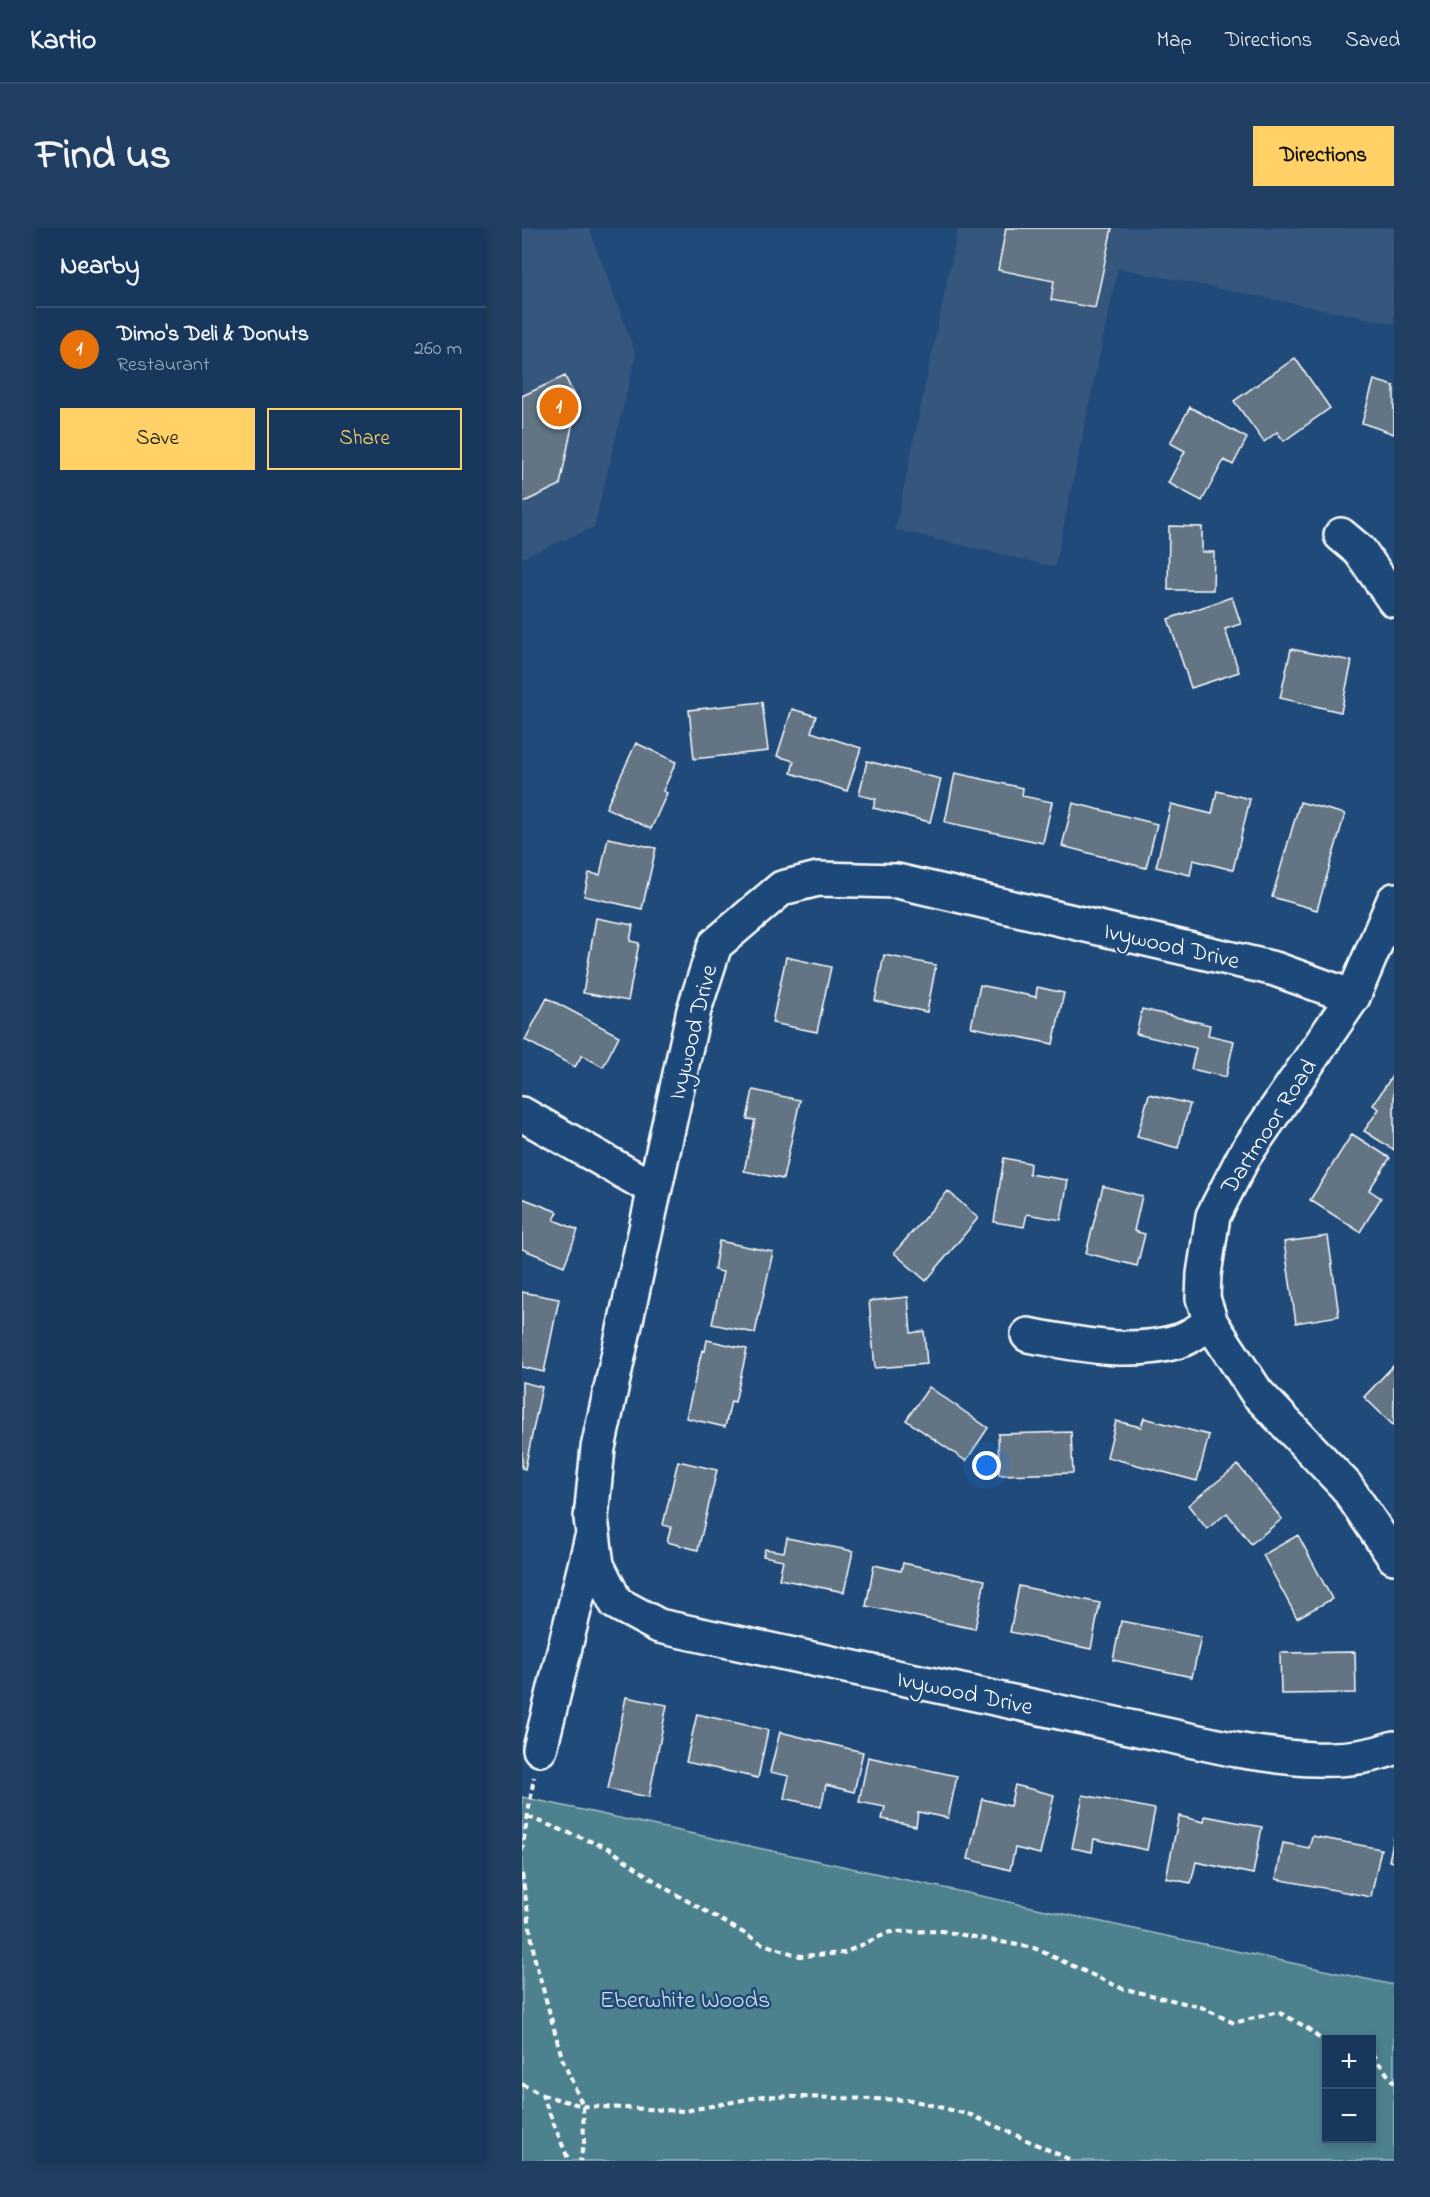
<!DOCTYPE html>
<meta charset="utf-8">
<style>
body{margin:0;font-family:"Indie Flower",sans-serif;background:#203f62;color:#f1f3f6}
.controls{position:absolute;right:18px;bottom:18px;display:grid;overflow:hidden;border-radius:0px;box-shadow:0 3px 9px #0003}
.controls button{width:54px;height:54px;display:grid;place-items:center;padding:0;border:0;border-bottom:2px solid #365272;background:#17385c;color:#f1f3f6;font:30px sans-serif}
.you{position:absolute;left:465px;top:1238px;width:21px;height:21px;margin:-15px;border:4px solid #fff;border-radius:50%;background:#1a73e8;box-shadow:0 0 0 9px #1a73e833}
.badge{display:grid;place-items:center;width:39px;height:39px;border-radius:50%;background:#ffd166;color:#fff;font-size:20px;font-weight:700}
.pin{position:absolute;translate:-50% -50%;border:3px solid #fff;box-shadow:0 2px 6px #0006}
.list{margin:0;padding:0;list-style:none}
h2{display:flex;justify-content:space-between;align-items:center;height:78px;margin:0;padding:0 24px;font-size:26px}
h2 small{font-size:20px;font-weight:400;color:#9eacbb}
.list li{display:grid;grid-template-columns:39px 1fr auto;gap:18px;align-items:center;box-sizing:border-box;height:84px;padding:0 24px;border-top:2px solid #365272}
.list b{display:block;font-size:22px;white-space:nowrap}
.list p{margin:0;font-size:20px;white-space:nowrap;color:#9eacbb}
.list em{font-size:20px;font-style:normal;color:#9eacbb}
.actions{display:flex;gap:12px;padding:18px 24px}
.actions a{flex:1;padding:14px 0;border:2px solid #ffd166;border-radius:0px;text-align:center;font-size:21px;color:#ffd166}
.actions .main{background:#ffd166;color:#111}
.map{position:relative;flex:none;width:872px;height:1933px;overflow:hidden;border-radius:0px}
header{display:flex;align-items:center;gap:36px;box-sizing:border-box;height:84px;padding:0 30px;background:#17385c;border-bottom:2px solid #365272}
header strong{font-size:28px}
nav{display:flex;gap:33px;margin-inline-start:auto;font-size:21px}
.intro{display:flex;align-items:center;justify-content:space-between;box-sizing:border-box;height:144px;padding:0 36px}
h1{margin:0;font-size:42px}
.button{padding:15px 27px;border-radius:0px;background:#ffd166;color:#111;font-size:21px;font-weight:700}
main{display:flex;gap:36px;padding:0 36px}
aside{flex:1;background:#17385c;border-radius:0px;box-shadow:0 3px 9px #0003}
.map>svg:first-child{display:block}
</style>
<header>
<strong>Kartio</strong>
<nav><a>Map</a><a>Directions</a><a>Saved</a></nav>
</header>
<div class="intro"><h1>Find us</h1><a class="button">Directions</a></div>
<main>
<aside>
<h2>Nearby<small></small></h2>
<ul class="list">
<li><span class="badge" style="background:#e8710a">1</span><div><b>Dimo's Deli &amp; Donuts</b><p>Restaurant</p></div><em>260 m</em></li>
</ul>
<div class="actions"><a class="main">Save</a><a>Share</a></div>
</aside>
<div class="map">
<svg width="872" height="1933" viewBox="0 0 872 1933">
<rect width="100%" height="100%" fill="#1f4a7a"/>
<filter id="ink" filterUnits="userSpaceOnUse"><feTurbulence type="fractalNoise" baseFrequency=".0167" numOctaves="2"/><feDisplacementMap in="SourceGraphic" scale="12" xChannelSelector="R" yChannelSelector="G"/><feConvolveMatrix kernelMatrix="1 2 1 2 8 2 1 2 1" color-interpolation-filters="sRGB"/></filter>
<g filter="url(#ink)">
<path fill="#34577d" d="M5 0H67L114 127 72 299 0 330V3Z
M436 0H872V96L596 40 533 339 373 302Z"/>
<path fill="#4d818e" stroke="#a6c0c6" stroke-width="1.5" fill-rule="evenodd" d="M0 1569 872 1757V1933H0ZM804 1812H850V1910H804Z"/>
<path fill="#647484" stroke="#fff" stroke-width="1.5" d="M484 0H590L573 80 529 72 532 53 476 42Z
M773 130 808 180 762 213 755 204 742 214 712 173Z
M43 148 55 174 38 257 0 275V168Z
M852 152 872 158V206L840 195Z
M668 179 725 210 711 237 702 232 680 273 646 255 663 223 648 215Z
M647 298 680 299V324H692L691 362H646Z
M710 369 719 396 703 401 717 444 669 460 646 391Z
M769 421 830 433 819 484 758 470Z
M240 474 246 523 172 531 167 482Z
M270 481 294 488 289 504 339 520 325 563 269 545 272 533 255 528Z
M114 515 154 534 141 563 145 565 129 601 84 580Z
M345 533 419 551 408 594 351 580 354 571 337 567Z
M433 545 501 560 500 568 530 574 521 615 423 594Z
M695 563 728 571 711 642 671 632 668 647 634 639 649 576 690 586Z
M778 574 823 586 795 682 750 669Z
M551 575 635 596 624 640 540 618Z
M86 610 134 620 120 681 62 668 67 645 78 647Z
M74 690 111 697 108 713 117 715 106 773 61 765Z
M362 727 414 737 405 784 353 773Z
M264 729 309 739 295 804 250 795Z
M458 757 514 769 515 759 542 765 531 816 449 799Z
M25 770 97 808 81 839 60 827 53 839 3 812Z
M620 781 688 797 686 807 712 813 704 849 669 841 674 820 614 806Z
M872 845V922L842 903 857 881 851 877Z
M231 862 278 872 261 951 222 943 233 892 225 891Z
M627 866 668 876 656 920 615 909Z
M830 906 868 930 847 962 859 970 838 1004 788 972Z
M482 930 508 935 507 946 546 952 539 992 505 986 502 999 472 994Z
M581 958 620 968 612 1003 623 1006 615 1038 564 1025Z
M426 963 456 990 404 1053 372 1025Z
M0 970 36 984 32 992 56 1002 42 1038 0 1021Z
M806 1008 817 1088 774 1095 762 1014Z
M197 1013 251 1024 233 1105 190 1096 201 1044 192 1042Z
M0 1064 37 1071 22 1144 0 1139Z
M386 1069 389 1105 402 1103 405 1136 353 1140 347 1073Z
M185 1112 225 1121 213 1174 209 1173 203 1199 164 1190 180 1122 183 1123Z
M872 1137V1198L842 1169Z
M0 1154 20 1159 3 1241 0 1240Z
M407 1159 466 1200 444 1233 384 1192Z
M622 1190 687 1207 675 1253 585 1229 594 1193 619 1199Z
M549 1204 551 1245 477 1247 476 1206Z
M156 1233 195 1242 176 1322 145 1314 149 1299 141 1297Z
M716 1237 760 1291 729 1316 705 1285 685 1301 666 1277Z
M776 1307 810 1371 775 1390 741 1327Z
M265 1310 331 1323 322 1364 257 1351 261 1332 241 1328 243 1321 262 1324Z
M381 1335 463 1352 453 1401 344 1378 352 1337 379 1343Z
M497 1358 578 1375 569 1421 488 1404Z
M599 1393 679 1409 670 1449 591 1432Z
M833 1424 834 1465 759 1466 758 1425Z
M104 1469 145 1477 127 1569 86 1561Z
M175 1486 246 1502 236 1550 164 1534Z
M258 1504 341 1524 332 1564 304 1557 299 1579 262 1570 267 1548 248 1544Z
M346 1529 435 1548 426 1590 396 1584 394 1598 360 1591 363 1579 337 1574Z
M493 1557 532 1567 518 1626 493 1620 488 1642 446 1631 460 1571 488 1578Z
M561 1567 633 1581 625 1622 572 1611 570 1624 550 1620Z
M657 1588 682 1594 683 1588 740 1599 731 1646 674 1634 669 1655 644 1650Z
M790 1608 859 1621 849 1669 754 1651 761 1615 787 1620Z
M872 1609V1634L867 1633Z"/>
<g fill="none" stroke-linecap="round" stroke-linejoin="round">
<g stroke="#fff" stroke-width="38">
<path id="minor" d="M819 307 838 323 872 372
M872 672 831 769 722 928 691 988 682 1046 681 1070 689 1095 735 1165 824 1258 872 1329
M831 769 753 741 375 653 296 651 260 660 193 717 172 782 76 1220 69 1290 75 1337 94 1375 137 1398 714 1522C765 1530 822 1539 872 1520
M0 886 132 961
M506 1107C555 1116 608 1128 657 1113 668 1110 679 1100 689 1095
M18 1521 69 1313"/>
</g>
<path stroke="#fff" stroke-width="4" stroke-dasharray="6 4.5" stroke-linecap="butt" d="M6 1589 86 1620 143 1660 241 1716 278 1728 322 1725 368 1704 420 1703 512 1720 599 1760 679 1779 712 1795 756 1784 784 1799 804 1816
M0 1623 12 1549
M0 1646 13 1732 41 1833 61 1878 62 1914 58 1933
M850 1826 872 1855
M0 1856 20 1867 47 1933
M20 1867 61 1878 163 1883 242 1868 389 1872 449 1887 551 1933"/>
<use href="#minor" stroke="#1f4a7a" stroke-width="33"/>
</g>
</g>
<g text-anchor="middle" stroke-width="5" stroke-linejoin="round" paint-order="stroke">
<g font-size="24" fill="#fff" stroke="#1f4a7a">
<text transform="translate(650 717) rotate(13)" y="8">Ivywood Drive</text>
<text transform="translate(170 804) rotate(-76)" y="8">Ivywood Drive</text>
<text transform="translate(746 898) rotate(-57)" y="8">Dartmoor Road</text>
<text transform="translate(443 1464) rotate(12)" y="8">Ivywood Drive</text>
</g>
<g font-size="24" fill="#d2e0e3" stroke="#1f4a7a">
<text x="163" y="1779">Eberwhite Woods</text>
</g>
</g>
</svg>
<div class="controls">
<button>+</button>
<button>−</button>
</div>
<div class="you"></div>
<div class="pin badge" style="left:37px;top:179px;background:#e8710a">1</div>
</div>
</main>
